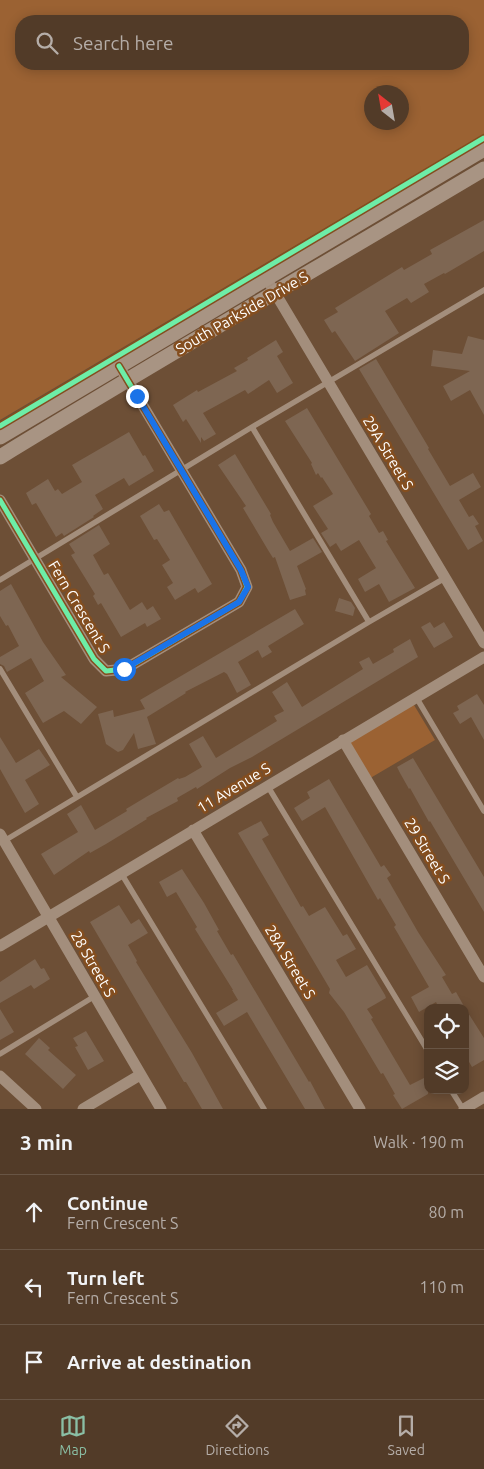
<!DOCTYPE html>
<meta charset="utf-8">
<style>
body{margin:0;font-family:Ubuntu,sans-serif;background:#584230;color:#f1f3f6}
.controls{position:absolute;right:15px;bottom:15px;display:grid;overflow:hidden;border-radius:10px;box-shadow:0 2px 12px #0003}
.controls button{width:45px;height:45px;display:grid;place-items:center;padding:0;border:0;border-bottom:1px solid #685545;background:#523b28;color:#f1f3f6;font:25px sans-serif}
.compass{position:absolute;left:364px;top:85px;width:45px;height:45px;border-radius:50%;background:#523b28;box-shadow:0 2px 12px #0003;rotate:329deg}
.stop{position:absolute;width:15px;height:15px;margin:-11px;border:4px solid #1a73e8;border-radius:50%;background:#fff}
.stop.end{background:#1a73e8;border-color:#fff;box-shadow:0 1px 5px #0008}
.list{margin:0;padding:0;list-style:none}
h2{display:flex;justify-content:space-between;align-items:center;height:65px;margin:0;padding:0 20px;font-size:21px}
h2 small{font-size:16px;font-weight:400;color:#b5ada8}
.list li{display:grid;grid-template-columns:32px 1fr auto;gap:15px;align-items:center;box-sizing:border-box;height:75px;padding:0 20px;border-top:1px solid #685545}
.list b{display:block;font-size:19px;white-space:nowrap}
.list p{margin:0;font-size:16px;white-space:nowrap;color:#b5ada8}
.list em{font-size:16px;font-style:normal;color:#b5ada8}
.icon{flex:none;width:28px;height:28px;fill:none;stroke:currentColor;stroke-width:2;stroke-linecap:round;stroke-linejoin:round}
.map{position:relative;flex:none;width:484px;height:1109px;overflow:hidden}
.search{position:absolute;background:#523b28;box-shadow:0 2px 12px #0003;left:15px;right:15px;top:15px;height:55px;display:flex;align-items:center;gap:12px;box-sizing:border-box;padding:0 18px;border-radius:20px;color:#b5ada8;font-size:19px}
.sheet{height:290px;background:#523b28}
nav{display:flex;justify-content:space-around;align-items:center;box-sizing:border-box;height:70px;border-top:1px solid #685545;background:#523b28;font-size:14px;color:#b5ada8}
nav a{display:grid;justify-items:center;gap:2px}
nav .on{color:#8abfa5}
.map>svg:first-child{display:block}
</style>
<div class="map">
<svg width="484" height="1109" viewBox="0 0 484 1109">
<rect width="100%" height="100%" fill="#6d4f36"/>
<path fill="#9b6233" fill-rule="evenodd" d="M0 0H484V134L0 420ZM21 21H463V64H21ZM372 92H402V122H372Z
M411 700 435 740 367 780 343 740Z"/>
<path fill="#7e6652" d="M484 220V251L445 274 444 273 424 284 429 292 411 303 407 298 385 311 399 333 355 361 335 331 332 333 324 320 338 312 335 308 402 267 404 270 432 254 430 250Z
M468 336 484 340V415L470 390 451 401 443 386 470 371 431 366 433 350 462 354Z
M276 340 283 352 277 356 293 383 277 393 269 380 248 394 245 390 203 413 216 434 204 441 201 437V443L186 419 183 422 173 405 197 390 198 392 237 371 234 368 248 360 247 358Z
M376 359 429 448 428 449 450 486 473 473 481 487 459 500 469 517 473 515 479 524 475 526 483 541 468 550 359 369Z
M307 408 371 514 369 516 379 533 383 531 388 540 386 541 415 588 389 602 379 584 365 592 358 579 376 568 359 540 341 551 336 543 330 547 321 533 328 529 313 506 333 494 322 477 321 478 318 473 316 475 311 464 312 463 285 421Z
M129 432 143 456 145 455 154 471 129 486 124 478 95 495 103 509 93 516 94 517 64 536 62 533 56 537 36 503 32 505 26 493 48 479 55 491 58 489 62 494 82 482 72 465Z
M235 454 271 514 270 515 273 522 290 551 313 538 322 552 297 566 306 589 305 590 306 595 290 600 275 557 273 558 268 550 243 508 246 506 218 465Z
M159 504 164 512 169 510 212 584 198 593 195 588 175 600 167 587 173 583 162 565 170 560 157 539 154 540 140 516Z
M99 525 110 544 93 555 104 575 108 573 130 610 142 602 147 610 153 606 161 619 147 627 145 623 121 637 101 603 98 605 93 596 95 594 71 555 75 553 69 544Z
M11 584 43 642 66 675 61 677 97 707 81 724 64 711 43 723 25 693 44 681 31 658 7 672 4 666 0 664V657L19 646 8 625 6 626 0 616V591Z
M339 598 351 602 355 608 353 616 335 611Z
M295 609 304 624 268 646 272 652 262 658 258 650 238 662 251 685 237 693 227 674 224 672 185 692 186 693 147 717 156 744 138 749 134 733 123 750 118 752 106 744 98 714 113 710 114 717 145 709 140 700Z
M430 622 434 628 444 622 453 637 434 648 421 627Z
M410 639 418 657 252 757 230 768 197 789 196 787 177 798 178 801 146 818 147 819 106 844 90 853 89 851 54 875 41 854 78 832 67 814 81 805 95 830 127 811 126 809 146 797 178 778 179 779 185 777 202 767 189 744 203 736 216 758 277 721 274 716 284 711 272 692 287 682 302 707 363 669 359 662 369 657 373 664 394 652 393 649Z
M477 694 484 705V740L471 717 460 724 453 713 459 710 457 706Z
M0 737 16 763 39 749 50 765 25 780 39 804 25 813 0 769Z
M413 758 484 877V912L430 821 429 822 410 788 409 789 400 773 397 767Z
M329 779 381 867 384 865 391 875 387 878 418 932 446 975 442 977 452 994 456 992 465 1008H439L436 1002 419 1012 411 997 429 987 397 932 394 927 396 925 380 898 378 900 325 807 302 821 294 808 310 798 307 792Z
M261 821 269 835 262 839 301 907 303 906 309 916 325 907 343 936 347 934 356 949 336 960 346 977 367 965 385 995 386 998 367 1009 373 1018 371 1019 410 1085 428 1076V1094L402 1109 393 1095 395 1094 383 1073 381 1074 344 1012 329 993 330 989 238 833Z
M182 869 204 903 219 930 217 931 231 955 233 954 309 1082 310 1081 325 1109H305L247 1012 224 1026 216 1013 238 1000 232 990H233L195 929 197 927 176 892 167 897 159 882Z
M119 905 131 924 139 919 148 933 128 945 137 961 136 962 192 1053 223 1109H202L186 1082H184L90 922Z
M35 959 41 969 44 968 50 979 34 989 31 985 0 1003V982Z
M465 1008 484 1038V1060L472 1067 465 1055V1051L469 1049 465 1042Z
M0 1009 14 1032 0 1040Z
M86 1031 104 1061 88 1070 75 1047 78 1046 73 1038Z
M39 1038 50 1048 48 1050 76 1075 63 1089 25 1054Z"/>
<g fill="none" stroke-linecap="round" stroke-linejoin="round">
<path stroke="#a38e7c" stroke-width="5.5" d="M252 427 369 622
M0 580 252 427 484 290
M0 669 77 797
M416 697 484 811
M267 785 428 1051
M4 841 369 622 445 578
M121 873 264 1109
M0 1054 95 996
M451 1090 463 1109"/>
<path stroke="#a38e7c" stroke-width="11" d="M271 286 484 643
M0 500 94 659 106 671 125 669 239 602 247 587 241 570 124 374
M343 740 484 977
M193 830 360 1109
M0 834 161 1109
M0 946 484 657
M0 1076 36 1109
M83 1109 140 1075
M464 1109 484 1097"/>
<path stroke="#a89483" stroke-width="15" d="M0 437 484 149
M0 457C160 359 323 265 484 169"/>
<g stroke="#844e1f" stroke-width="8">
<path id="cycleway" d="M0 426 484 138
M0 500 94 659 106 671 125 669 239 602 247 587 241 570 119 366"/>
</g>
<use href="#cycleway" stroke="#6deda7" stroke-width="5"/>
</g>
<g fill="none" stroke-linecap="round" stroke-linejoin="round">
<path stroke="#1a73e8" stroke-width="6" d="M124 669 239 602 248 587 241 570 137 396"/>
</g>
<g text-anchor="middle" stroke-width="5" stroke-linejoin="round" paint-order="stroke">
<g font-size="15" fill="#fff" stroke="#844e1f">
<text transform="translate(242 313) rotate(-30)" y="5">South Parkside Drive S</text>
<text transform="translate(388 453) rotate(59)" y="5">29A Street S</text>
<text transform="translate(79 607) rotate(59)" y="5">Fern Crescent S</text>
<text transform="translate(234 788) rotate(-31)" y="5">11 Avenue S</text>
<text transform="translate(427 851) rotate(59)" y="5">29 Street S</text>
<text transform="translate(290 962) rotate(59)" y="5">28A Street S</text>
<text transform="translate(93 964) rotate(60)" y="5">28 Street S</text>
</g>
</g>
</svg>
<div class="controls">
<button><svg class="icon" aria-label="locate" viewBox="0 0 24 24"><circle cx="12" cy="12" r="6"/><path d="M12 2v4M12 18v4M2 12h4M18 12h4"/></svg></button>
<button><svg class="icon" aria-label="layers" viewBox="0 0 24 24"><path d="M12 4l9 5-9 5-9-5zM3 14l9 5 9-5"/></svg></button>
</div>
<svg class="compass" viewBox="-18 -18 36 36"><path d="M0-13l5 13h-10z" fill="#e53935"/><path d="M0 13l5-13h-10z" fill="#b5ada8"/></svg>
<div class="stop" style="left:124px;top:669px"></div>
<div class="stop end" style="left:137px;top:396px"></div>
<div class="search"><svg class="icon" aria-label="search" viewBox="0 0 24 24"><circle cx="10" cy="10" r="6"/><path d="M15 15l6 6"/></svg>Search here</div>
</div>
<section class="sheet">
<h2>3 min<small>Walk · 190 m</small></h2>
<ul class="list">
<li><svg class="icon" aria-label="ahead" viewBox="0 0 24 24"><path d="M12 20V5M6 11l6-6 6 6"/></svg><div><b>Continue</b><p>Fern Crescent S</p></div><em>80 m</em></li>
<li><svg class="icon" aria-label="left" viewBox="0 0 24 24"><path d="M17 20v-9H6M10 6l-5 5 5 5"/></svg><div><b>Turn left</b><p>Fern Crescent S</p></div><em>110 m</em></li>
<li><svg class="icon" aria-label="arrive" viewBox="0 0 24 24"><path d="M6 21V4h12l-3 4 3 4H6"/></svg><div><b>Arrive at destination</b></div></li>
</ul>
</section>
<nav>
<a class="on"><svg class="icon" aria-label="map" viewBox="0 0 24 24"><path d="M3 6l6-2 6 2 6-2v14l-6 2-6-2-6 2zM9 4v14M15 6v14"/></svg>Map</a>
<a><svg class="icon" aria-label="directions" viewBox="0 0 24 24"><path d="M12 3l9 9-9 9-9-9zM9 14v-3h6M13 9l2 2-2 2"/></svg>Directions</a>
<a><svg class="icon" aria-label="saved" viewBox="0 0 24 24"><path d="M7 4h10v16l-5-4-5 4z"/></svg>Saved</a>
</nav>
